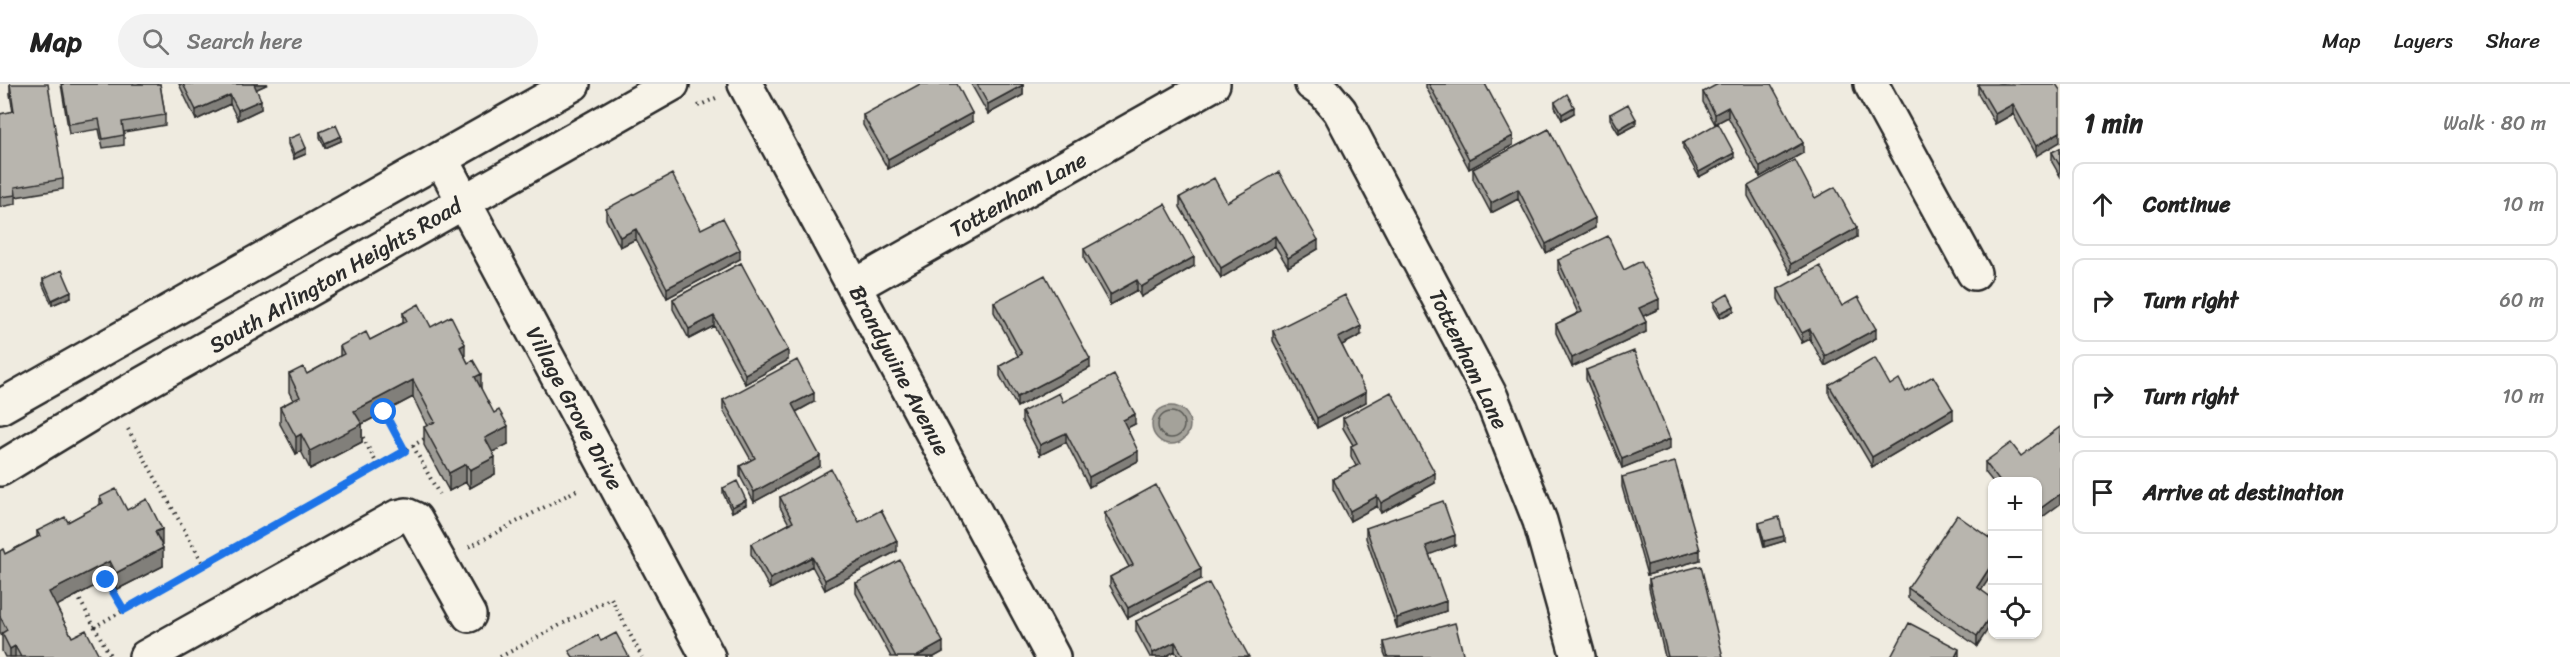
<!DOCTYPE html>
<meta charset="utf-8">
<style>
body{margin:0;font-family:Sriracha,sans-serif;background:#f2f2f2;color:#222}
.controls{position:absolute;right:18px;bottom:18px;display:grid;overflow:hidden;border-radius:12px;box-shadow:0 2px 4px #0004}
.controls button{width:54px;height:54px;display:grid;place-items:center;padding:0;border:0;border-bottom:2px solid #e0e0e0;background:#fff;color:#222;font:30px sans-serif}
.stop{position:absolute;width:18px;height:18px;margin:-14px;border:4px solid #1a73e8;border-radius:50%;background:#fff}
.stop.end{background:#1a73e8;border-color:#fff;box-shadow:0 2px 6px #0008}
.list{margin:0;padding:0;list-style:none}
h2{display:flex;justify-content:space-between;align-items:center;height:78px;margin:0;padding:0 24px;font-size:26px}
h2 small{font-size:20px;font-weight:400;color:#767676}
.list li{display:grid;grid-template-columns:39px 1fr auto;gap:18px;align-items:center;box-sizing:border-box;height:84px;margin:0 12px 12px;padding:0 12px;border:2px solid #e0e0e0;border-radius:12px}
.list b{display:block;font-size:22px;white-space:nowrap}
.list em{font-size:20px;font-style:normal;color:#767676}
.icon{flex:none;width:33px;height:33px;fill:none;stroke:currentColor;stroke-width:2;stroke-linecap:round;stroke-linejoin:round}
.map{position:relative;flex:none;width:2060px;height:573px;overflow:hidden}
header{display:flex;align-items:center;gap:36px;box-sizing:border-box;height:84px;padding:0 30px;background:#fff;border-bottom:2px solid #e0e0e0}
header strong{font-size:28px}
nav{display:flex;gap:33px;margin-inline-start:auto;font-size:21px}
.search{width:420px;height:54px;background:#f2f2f2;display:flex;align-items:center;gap:15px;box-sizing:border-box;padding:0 21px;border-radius:33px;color:#767676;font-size:22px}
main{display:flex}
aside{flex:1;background:#fff}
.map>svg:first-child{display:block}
</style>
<header>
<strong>Map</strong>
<div class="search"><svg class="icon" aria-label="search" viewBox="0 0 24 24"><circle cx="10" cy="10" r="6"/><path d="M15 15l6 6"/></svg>Search here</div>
<nav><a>Map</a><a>Layers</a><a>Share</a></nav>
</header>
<main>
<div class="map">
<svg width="2060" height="573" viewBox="0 0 2060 573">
<rect width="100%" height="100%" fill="#efebe0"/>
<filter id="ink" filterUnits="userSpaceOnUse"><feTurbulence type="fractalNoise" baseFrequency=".0167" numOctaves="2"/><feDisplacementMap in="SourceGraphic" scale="12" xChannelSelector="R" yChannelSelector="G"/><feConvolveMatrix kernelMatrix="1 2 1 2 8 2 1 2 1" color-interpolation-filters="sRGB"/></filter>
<g filter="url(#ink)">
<path fill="#a4a29a" stroke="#74726e" stroke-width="1.5" d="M1152 341a19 19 0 1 1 38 0a19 19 0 1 1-38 0Z"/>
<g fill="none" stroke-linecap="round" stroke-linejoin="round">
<path stroke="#5b5b57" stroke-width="1.5" d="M1158 341a13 13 0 1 1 26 0a13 13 0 1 1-26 0Z"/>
<g stroke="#2b2b2b" stroke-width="38">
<path id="minor" d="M745 0 1053 573
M1312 0 1325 9 1340 27 1491 313 1540 437 1578 573
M1871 0 1974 189
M441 75 708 573
M855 202 1213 0
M146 573 397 433 406 431 415 435 469 531"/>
</g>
<g stroke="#2b2b2b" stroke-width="38">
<path id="major" d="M0 323 573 0
M0 385 102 323 672 0"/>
</g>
<path stroke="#2b2b2b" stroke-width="4" stroke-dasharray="1.5 4.5" stroke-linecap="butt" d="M698 22 716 14
M384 328 405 367
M128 345 204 481
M360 348 378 382
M413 362 439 410
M469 463 577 406
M106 496 124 526
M77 511 111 573
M94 543 428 353
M500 573 611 514 642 573"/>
<use href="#minor" stroke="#f7f3e8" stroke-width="33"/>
<use href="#major" stroke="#f7f3e8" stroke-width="33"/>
</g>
<path fill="#9e9c96" stroke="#2b2b2b" stroke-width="1.5" d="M10 0 63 95V105L16 113V120L0 123V30L13 28 10 10Z
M61 0H160L165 31V41L124 48V61L103 64 99 45 69 50Z
M179 0H268L256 5 261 25 238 36 230 20 196 36Z
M971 0H1023V11L988 30Z
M1426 0H1485L1513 61 1469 85 1426 3Z
M1978 1 2060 6 2036 72 2013 30 1995 40 1978 10Z
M1703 8 1803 69 1760 93 1728 33 1715 40 1703 18Z
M1555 18 1574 29 1562 36 1555 23Z
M1610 30 1636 41 1619 50 1610 35Z
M863 31 972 38 888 85 863 41Z
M1549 45 1595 144 1546 169 1518 115 1491 129 1473 95V85Z
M320 48 341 57 325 64 320 53Z
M288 55 306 70 294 75 288 60Z
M1683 59 1734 74 1699 93 1683 64Z
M2060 64V92L2052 78V68Z
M1748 102 1815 114 1857 153 1791 190 1748 112Z
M1180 113 1227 118 1318 165 1288 183 1275 162 1221 194 1180 123Z
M606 125 701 145 740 175 667 214 636 155 620 163 606 135Z
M1084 165 1194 182 1141 213 1137 206 1110 221 1084 175Z
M1558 176 1624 186 1659 225 1643 232 1646 248 1572 283 1556 249V240L1578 229 1558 185Z
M741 179 788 276 745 300 714 242 689 255 673 225V215Z
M43 195 71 213 52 221 43 201Z
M1778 205 1842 222 1876 254 1825 282 1810 255 1802 259 1778 215Z
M994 218 1090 284 1017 323 1000 292V282L1018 272 994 228Z
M1714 218 1734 227 1720 234 1714 223Z
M403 229 431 243 465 273 508 360 492 368 495 390 470 404 466 398 449 407 424 361V343L427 342 413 313 362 340V358L310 385 301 367 296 370 280 340V323L293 316 289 308V290H307L340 272V262L370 256 403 239Z
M1273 247 1361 251 1342 261 1366 318 1317 344 1273 257Z
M1586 286 1670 365 1622 384 1586 295Z
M1829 301H1890L1953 335 1872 383 1829 310Z
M723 316 814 318 796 328 820 382 754 418 740 392V382L751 376 723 326Z
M1063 318 1135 340 1127 344 1138 377 1089 403 1066 358 1040 371 1022 337V328Z
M1343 334 1435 399 1381 429 1377 422 1350 437 1333 405V395L1356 382 1351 372V362L1353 361 1343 344Z
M2021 372 2037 398H1993L1985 388V378Z
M1622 393 1700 476 1647 491 1622 403Z
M723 404 746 421 732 428 723 409Z
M100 413 127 426 162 462 163 482 116 506 110 494 56 522 72 553 100 573H5L2 567V553L0 549V467L5 470 37 453V447L68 438 100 421Z
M780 413 859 438 897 467 825 506 812 482 770 505 751 470V460L789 440 780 423Z
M1105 429 1201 495 1128 534 1110 502V493L1129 483 1105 438Z
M1759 439 1784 457 1764 463 1759 444Z
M1366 444 1455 461 1429 470 1446 527 1397 544 1366 454Z
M1649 495 1723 573H1665L1649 504Z
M856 499 943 568 934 573H891L856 509Z
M1908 504 1981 506 1977 562 1908 514Z
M1136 537 1249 573H1178L1175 567 1165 573H1150L1136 547Z
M1384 558 1464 573H1386L1384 568Z"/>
<path fill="#817f7a" stroke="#2b2b2b" stroke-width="1.5" d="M253 0H268L253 7Z
M1023 1V11L988 30V20Z
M230 11V20L196 36V26Z
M261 16V25L238 36V26Z
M2013 20V30L1995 40V30Z
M1574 23V29L1562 36V30Z
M1728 23V33L1715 40V30Z
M972 29V38L888 85V75Z
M1636 35V41L1619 50V45Z
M2060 48V58L2036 72V62Z
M341 52V57L325 64V59Z
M1513 52V61L1469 85V75Z
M1803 59V69L1760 93V83Z
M306 64V70L294 75V70Z
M1734 69V74L1699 93V88Z
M1518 105V115L1491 129V119Z
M1595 134V144L1546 169V160Z
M1857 144V153L1791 190V180Z
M636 145V155L620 163V153Z
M1275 152V162L1221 194V184Z
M1318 156V165L1288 183V174Z
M740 166V175L667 214V204Z
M1194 173V182L1141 213V203Z
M1137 196V206L1110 221V211Z
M71 207V213L52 221V216Z
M1659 215V225L1639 234V224Z
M1734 222V227L1720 234V229Z
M714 232V242L689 255V245Z
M1646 238V248L1572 283V274Z
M1361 242V251L1338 263V254Z
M1810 245V255L1802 259V249Z
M1876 245V254L1825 282V272Z
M465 260V278L460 263Z
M788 266V276L745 300V290Z
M1090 275V284L1017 323V313Z
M481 290V307L475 293Z
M413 296V313L362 340V358L310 385V367L354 327Z
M1366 308V318L1317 344V334Z
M814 309V318L792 330V320Z
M1953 325V335L1872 383V373Z
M1135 330V340L1123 346V336Z
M508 342V360L485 372V354Z
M1066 349V358L1040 371V361Z
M301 350V367L296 370V353Z
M1670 355V365L1622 384V375Z
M1138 367V377L1089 403V393Z
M820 372V382L754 418V408Z
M495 373V390L470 404V386Z
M466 380V398L449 407V389Z
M1435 389V399L1381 429V419Z
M2060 410V420L2037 437V427Z
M1377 412V422L1350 437V427Z
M746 416V421L732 428V423Z
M162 445V462L155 448Z
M1455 451V461L1426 472V462Z
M1784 452V457L1764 463V457Z
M897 457V467L825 506V496Z
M163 464V482L116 506V489Z
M1700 466V476L1647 491V481Z
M812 473V482L770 505V495Z
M110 477V494L49 526V508Z
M1992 480V490L1977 513V503Z
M1201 485V495L1128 534V524Z
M1446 517V527L1397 544V534Z
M1992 529V539L1977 562V552Z
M943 558V568L934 573H916Z
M1175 558V567L1165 573H1153V569Z
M15 562V573H10V565Z
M1959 565V573H1955Z"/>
<path fill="#b8b5ae" stroke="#2b2b2b" stroke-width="1.5" d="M10 0H48L63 95 15 103 16 111 0 113V30L14 27Z
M62 0H160L165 31 122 38 124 51 103 55 99 35 69 40Z
M183 0H254L261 16 238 26 230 11 196 26Z
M920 0H957L972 29 888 75 863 31Z
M977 0H1023V1L988 20Z
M1429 0H1485L1513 52 1469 75Z
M1718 0H1771L1803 59 1760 83 1728 23 1715 30 1703 8Z
M1979 0H2056L2060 6V48L2036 62 2013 20 1995 30 1978 1Z
M1567 10 1574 23 1562 30 1555 18Z
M1628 20 1636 35 1619 45 1610 30Z
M1718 39 1734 69 1699 88 1683 59Z
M336 41 341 52 325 59 320 48Z
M1549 45 1595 134 1546 160 1518 105 1491 119 1473 85Z
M300 50 306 64 294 70 288 55Z
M2060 64V82L2052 68Z
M1795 76 1815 114 1835 103 1857 144 1791 180 1748 102Z
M1279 88 1318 156 1288 174 1275 152 1221 184 1180 113 1214 94 1227 118Z
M672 90 701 145 723 134 740 166 667 204 636 145 620 153 606 125Z
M1165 120 1194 173 1141 203 1137 196 1110 211 1084 165Z
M1608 152 1624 186 1641 177 1659 215 1639 224 1646 238 1572 274 1556 240 1582 228 1558 176Z
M741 179 788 266 745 290 714 232 689 245 673 215Z
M1820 182 1842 222 1858 213 1876 245 1825 272 1810 245 1802 249 1778 205Z
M62 186 71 207 52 216 43 195Z
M1045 191 1090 275 1017 313 1000 282 1022 270 994 218Z
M1728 210 1734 222 1720 229 1714 218Z
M1345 211 1361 242 1338 254 1366 308 1317 334 1273 247Z
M419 220 431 243 451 232 465 260 460 263 468 279 473 276 481 290 475 293 494 329 499 326 508 342 485 354 495 373 470 386 466 380 449 389 424 343 435 338 413 296 354 327 362 340 310 367 301 350 296 353 280 323 300 313 289 290 303 283 307 290 344 270 340 262 366 248 370 256 407 237 403 229Z
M1634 267 1670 355 1622 375 1586 286Z
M1875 274 1890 301 1899 295 1906 308 1933 292 1953 325 1872 373 1829 301Z
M797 276 814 309 792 320 820 372 754 408 740 382 755 374 723 316Z
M1114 291 1135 330 1123 336 1138 367 1089 393 1066 349 1040 361 1022 328 1059 309 1063 318Z
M1391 308 1435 389 1381 419 1377 412 1350 427 1333 395 1360 380 1351 362 1357 359 1343 334Z
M2060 343V410L2037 427V398H2000L1985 378 2011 359 2021 372Z
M1675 378 1700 466 1647 481 1622 393Z
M831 385 859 438 881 426 897 457 825 496 812 473 770 495 751 460 793 438 780 413Z
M737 397 746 416 732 423 723 404Z
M1156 401 1201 485 1128 524 1110 493 1133 481 1105 429Z
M116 405 127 426 147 415 162 445 155 448 163 464 116 489 110 477 49 508 72 553 86 546 100 573H21L15 562 10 565 2 549 7 546 0 532V467L3 465 5 470 40 452 37 447 65 433 68 438 103 419 100 413Z
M1443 417 1455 451 1426 462 1446 517 1397 534 1366 444Z
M1957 431 1992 456V480L1977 503 1992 514V529L1977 552 1908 504Z
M1779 433 1784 452 1764 457 1759 439Z
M900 476 943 558 916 573H896L856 499Z
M1701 482 1723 573H1668L1649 495Z
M1209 499 1249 573H1184L1175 558 1153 569 1136 537Z
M1455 539 1464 573H1388L1384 558Z
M1909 539 1959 565 1955 573H1891Z
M616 549 629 573H573L569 567 598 551 601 557Z"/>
</g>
<g fill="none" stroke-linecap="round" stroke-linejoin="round" filter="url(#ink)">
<path stroke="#1a73e8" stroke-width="8" d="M106 496 124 526 405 367 384 328"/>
</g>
<g text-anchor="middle" stroke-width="6" stroke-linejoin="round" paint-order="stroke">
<g font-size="22" fill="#2b2b2b" stroke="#f7f3e8">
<text transform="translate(1018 110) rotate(-29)" y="8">Tottenham Lane</text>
<text transform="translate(335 191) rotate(-30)" y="8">South Arlington Heights Road</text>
<text transform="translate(1469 275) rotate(64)" y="8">Tottenham Lane</text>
<text transform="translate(900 286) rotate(62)" y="8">Brandywine Avenue</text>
<text transform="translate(575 324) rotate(62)" y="8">Village Grove Drive</text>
</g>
</g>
</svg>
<div class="controls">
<button>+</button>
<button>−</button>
<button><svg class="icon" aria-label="locate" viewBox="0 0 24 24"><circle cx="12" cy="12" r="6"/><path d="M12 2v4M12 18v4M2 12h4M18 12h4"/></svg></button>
</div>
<div class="stop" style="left:384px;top:328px"></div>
<div class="stop end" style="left:106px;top:496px"></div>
</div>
<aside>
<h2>1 min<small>Walk · 80 m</small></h2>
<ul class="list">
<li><svg class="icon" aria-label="ahead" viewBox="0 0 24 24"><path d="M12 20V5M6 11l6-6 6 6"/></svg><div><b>Continue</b></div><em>10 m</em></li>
<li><svg class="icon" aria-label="right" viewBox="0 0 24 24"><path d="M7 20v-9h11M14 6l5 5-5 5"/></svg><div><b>Turn right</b></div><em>60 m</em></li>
<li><svg class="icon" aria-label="right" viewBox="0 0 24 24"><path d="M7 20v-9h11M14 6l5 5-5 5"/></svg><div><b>Turn right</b></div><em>10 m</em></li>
<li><svg class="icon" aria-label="arrive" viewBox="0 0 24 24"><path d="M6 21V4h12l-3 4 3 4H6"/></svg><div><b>Arrive at destination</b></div></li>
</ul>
</aside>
</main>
